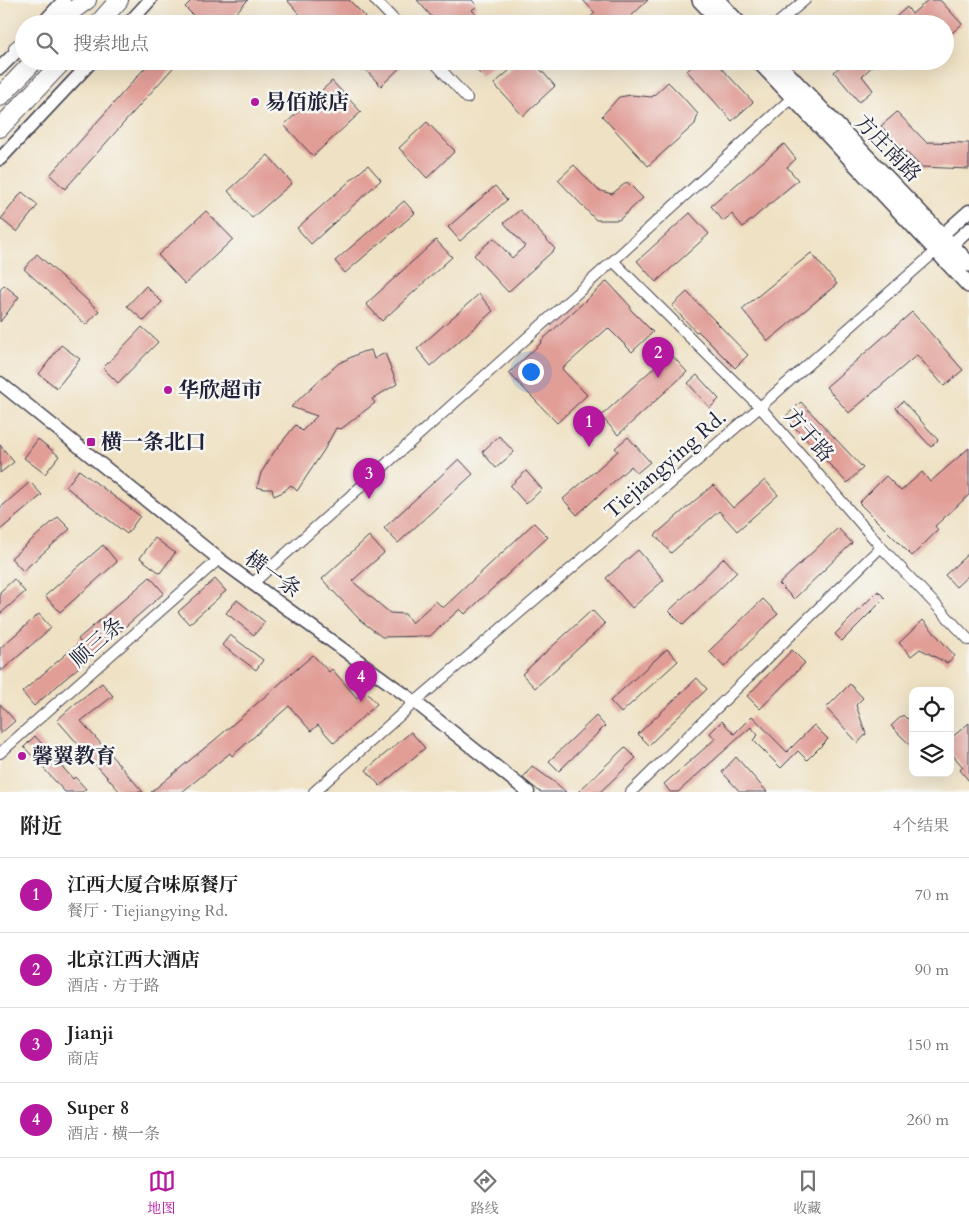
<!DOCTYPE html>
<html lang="zh">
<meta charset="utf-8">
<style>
body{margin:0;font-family:Cardo,"Noto Serif SC",serif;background:#f6f6f6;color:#222}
.controls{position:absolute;right:15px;bottom:15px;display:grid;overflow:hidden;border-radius:10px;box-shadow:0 5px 20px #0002}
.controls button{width:45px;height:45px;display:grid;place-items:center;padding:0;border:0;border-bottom:1px solid #e0e0e0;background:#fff;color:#222;font:25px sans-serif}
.you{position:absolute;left:530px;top:371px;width:18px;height:18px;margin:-12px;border:4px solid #fff;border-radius:50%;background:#1a73e8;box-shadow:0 0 0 8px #1a73e833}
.badge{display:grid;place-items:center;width:32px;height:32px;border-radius:50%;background:#b5179e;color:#fff;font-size:16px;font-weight:700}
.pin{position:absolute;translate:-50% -41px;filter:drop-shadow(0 1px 2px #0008)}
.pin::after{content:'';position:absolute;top:26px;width:18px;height:15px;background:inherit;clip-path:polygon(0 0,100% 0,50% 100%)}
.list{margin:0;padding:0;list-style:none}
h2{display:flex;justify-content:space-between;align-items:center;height:65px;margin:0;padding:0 20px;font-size:21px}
h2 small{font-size:16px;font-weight:400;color:#767676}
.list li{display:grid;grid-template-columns:32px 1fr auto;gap:15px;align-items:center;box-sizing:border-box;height:75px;padding:0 20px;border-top:1px solid #e0e0e0}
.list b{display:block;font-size:19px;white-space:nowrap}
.list p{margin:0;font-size:16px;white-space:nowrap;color:#767676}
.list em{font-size:16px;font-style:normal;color:#767676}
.icon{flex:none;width:28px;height:28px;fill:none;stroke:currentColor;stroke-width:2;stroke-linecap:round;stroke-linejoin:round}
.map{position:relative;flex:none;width:969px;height:792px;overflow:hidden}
.search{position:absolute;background:#fff;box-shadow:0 5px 20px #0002;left:15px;right:15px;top:15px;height:55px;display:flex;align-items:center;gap:12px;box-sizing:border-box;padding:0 18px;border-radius:28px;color:#767676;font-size:19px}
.sheet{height:365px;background:#fff}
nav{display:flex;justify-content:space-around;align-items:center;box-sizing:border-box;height:70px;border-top:1px solid #e0e0e0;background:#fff;font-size:14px;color:#767676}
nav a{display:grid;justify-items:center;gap:2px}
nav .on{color:#b5179e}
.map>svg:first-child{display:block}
</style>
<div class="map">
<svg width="969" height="792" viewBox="0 0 969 792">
<rect width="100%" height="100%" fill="#f6f6f2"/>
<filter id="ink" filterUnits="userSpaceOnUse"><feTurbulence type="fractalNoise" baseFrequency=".02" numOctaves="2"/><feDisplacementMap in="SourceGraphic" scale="10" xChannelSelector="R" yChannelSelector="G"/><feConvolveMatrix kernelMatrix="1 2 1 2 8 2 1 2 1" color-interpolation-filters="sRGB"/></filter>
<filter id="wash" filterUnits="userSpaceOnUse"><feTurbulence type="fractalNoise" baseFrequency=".0096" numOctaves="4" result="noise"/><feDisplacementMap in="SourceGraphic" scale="20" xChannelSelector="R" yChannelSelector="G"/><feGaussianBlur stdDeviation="1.12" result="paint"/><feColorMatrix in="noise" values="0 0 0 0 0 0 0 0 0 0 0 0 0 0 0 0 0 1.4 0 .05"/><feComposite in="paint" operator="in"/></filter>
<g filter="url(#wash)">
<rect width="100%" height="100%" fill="#efe1c3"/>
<g id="blocks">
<path fill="#e19e97" d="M192 0H248L225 24H202L185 7Z
M287 0H349L365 16 357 24H301L298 20 301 16Z
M417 0H472L477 6 472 10 485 24H438Z
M583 0H648L623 24H582L595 13Z
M928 0H940L962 24 945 39V24H936L928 16 920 24H888L907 7 912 14Z
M151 61H179L65 189 50 175Z
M357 61H407L381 86Z
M469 61H496L481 75Z
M520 61H533L555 86 523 116 494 84Z
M698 61H715L753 102 732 121 687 71Z
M846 61H878L862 76 873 90 859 102 834 72Z
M332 81 361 112 313 156 284 125Z
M668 82 679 93 698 114 695 124 648 166 602 116 619 97 631 95 652 97Z
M897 112 926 142 969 143V169L921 167 881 126Z
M427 122 455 151 427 178 399 148Z
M784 144 796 159 787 167 798 180 743 227 732 214 723 221 711 206Z
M268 155 292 183 252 218 228 191Z
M368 165 381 180 311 244 297 228Z
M574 165 598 190 612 194 627 182 643 198 619 220H596L558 180Z
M495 186 507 200 460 241 448 227Z
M22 192 38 205 17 232 1 219Z
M404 201 415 213 345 273 335 261Z
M520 210 555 249 508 292 474 255 494 238 512 258 525 246 504 223Z
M206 211 233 239 185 284 158 255Z
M690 213 709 234 656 282 637 261Z
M436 240 452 257 382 321 366 304Z
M811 253 837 284 768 341 742 309Z
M37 254 99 311 86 325 24 269Z
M607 281 631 307 630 309 653 332 632 352 608 328 562 369 587 395 557 423 509 373 542 342 541 341Z
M4 285 19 297 0 322V290Z
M146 286 162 302 144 321 127 306Z
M687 292 748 355 735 368 698 331 696 332 672 306Z
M479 294 493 311 431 366 417 349Z
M912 312 963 370 944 386 917 355 849 413 826 387Z
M142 327 158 342 118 383 103 368Z
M61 345 80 359 57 388 39 374Z
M371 350 374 359 385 353 397 384 372 399 375 403 341 429 336 428 324 450 297 491 291 485 283 492 274 496 272 489H265L257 487 261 473 274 452 293 428 296 425 302 431 317 416 291 407 315 384 339 363 362 352Z
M670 353 687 372 618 435 601 416Z
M697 375 719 399 710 408 688 383Z
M903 401 938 440 931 447 896 408Z
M801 402 863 468 847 483 785 417Z
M499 436 514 452 496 468 482 452Z
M628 437 650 462 637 473 631 466 577 515 563 499 618 451 615 448Z
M38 439 59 456 45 474 24 458Z
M0 445 14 462 0 473Z
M969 448V495L935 526 938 530 912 556 859 503 886 476 901 491 922 472 930 482Z
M459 459 473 474 398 543 384 528Z
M79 470 140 516 127 534 66 487Z
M526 471 542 489 526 504 510 486Z
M765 480 778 495 737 531 719 511 671 553 655 535 713 485 733 508Z
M30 482 42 495 0 530V508Z
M58 517 70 529 23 571 11 558Z
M534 523 548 537 465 614 460 609 430 636 382 637 360 620 322 579 369 536 384 553 352 581 390 613 405 614 412 623 436 601 443 608Z
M838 528 852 543 794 599 779 584Z
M155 538 175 553 160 573 140 558Z
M103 545 117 562 60 612 45 596Z
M638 550 664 580 632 608 606 578Z
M969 553V575L956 587 945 575Z
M724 558 737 572 683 625 669 611Z
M150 577 164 593 34 706 22 692 80 642 78 639Z
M14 579 25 592 0 614V592Z
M215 579 226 591 189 624 178 612Z
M878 591 885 598 842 641 835 634Z
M763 599 778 614 724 667 709 651Z
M237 600 265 622 254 635 226 613Z
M592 610 605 624 535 688 522 674Z
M39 614 51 628 0 672V648Z
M923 620 955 656 947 663 920 649 911 656 899 643Z
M230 635 263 660 256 670 222 645Z
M667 649 678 661 621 713 610 701Z
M792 650 805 663 760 709 747 696Z
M313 655 329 672 332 669 357 698 365 691 377 704 334 743 318 725 311 731 289 706 232 756 230 753 182 792H151L217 738Z
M697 678 707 689 649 745 638 734Z
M102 683 113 696 81 721 143 792H120L57 720 76 703Z
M850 684 863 698 856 705 866 734 858 743 826 708Z
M0 704 15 721 0 734Z
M913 714V748L891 726 903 715 907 719Z
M596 716 605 726 559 771 549 761Z
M752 716 787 752 814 725 828 739 807 760 798 751 781 768 753 740 758 735 751 727 678 792H670L664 784 715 739 710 733 722 721 734 734Z
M969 723V781L960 770 963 767 950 752V739Z
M411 732 425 748 380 786 366 770Z
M35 736 73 779 75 777 86 789 82 792H65L24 747Z
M625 747 636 758 600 792H578Z
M736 757 767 792H740L722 772Z
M532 766 557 784 566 792H540L523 778Z"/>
</g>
</g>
<g filter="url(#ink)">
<use href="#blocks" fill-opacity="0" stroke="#413f4f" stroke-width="1"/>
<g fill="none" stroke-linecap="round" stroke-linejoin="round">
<g stroke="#413f4f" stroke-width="12">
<path id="minor" d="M375 0 398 24
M779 24V22L805 0
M433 61 467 98
M613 261 760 407 881 547 969 640
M252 584 613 261 793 97
M0 753 219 559
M314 792 415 702 760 407 936 251 938 244
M631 792 881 547"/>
</g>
<g stroke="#413f4f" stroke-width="15">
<path id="tertiary" d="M42 24 64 0
M128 24 150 0
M0 68 24 44
M0 159 92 61
M942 235 969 211
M943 248 951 245 969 229
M0 383 219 559 415 702 528 792"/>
</g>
<g stroke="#413f4f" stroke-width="18">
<path id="secondary" d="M700 0 723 24
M717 0 739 24
M759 61 969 285
M775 61 969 264"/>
</g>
<g stroke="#413f4f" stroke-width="20">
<path id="trunk" d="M54 24 87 0
M98 24 119 0
M18 49 24 45
M0 97 34 61
M0 128 63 61"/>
</g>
<use href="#minor" stroke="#fff" stroke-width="10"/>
<use href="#tertiary" stroke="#fff" stroke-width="12"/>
<use href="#secondary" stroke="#fff" stroke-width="15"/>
<use href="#trunk" stroke="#fff" stroke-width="18"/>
</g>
</g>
<g fill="#b5179e" stroke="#f6f6f2" stroke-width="2">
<circle cx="255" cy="102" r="5"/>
<circle cx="168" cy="390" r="5"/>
<rect x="86" y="437" width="10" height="10" rx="2.5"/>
<circle cx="22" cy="756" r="5"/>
</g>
<g text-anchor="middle" stroke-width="5" stroke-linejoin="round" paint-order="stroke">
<g font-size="21" font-weight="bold" fill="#22223b" stroke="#f6f6f2" text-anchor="start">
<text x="265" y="109">易佰旅店</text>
<text x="178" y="397">华欣超市</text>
<text x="101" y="449">横一条北口</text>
<text x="32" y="763">馨翼教育</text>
</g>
<g font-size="21" fill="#22223b" stroke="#f6f6f2">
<text transform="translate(888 148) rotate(46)" y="7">方庄南路</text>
<text transform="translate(809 435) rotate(49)" y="7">方于路</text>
<text transform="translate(665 464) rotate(-41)" y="7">Tiejiangying Rd.</text>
<text transform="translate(273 574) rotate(36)" y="7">横一条</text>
<text transform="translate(97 642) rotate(-42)" y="7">顺三条</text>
</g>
</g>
</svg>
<div class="controls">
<button><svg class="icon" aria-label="locate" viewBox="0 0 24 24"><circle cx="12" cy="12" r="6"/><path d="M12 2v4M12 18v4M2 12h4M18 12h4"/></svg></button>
<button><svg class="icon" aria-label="layers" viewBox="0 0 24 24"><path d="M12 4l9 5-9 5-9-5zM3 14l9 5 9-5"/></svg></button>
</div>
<div class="you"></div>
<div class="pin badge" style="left:589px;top:447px">1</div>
<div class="pin badge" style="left:658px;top:378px">2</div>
<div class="pin badge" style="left:369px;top:499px">3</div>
<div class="pin badge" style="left:361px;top:702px">4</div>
<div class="search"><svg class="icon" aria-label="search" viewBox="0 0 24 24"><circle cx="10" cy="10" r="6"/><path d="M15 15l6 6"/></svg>搜索地点</div>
</div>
<section class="sheet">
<h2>附近<small>4个结果</small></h2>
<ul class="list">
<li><span class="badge">1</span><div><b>江西大厦合味原餐厅</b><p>餐厅 · Tiejiangying Rd.</p></div><em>70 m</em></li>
<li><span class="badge">2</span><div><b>北京江西大酒店</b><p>酒店 · 方于路</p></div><em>90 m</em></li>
<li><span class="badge">3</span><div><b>Jianji</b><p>商店</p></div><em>150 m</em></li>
<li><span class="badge">4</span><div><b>Super 8</b><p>酒店 · 横一条</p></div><em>260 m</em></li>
</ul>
</section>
<nav>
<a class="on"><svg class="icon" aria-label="map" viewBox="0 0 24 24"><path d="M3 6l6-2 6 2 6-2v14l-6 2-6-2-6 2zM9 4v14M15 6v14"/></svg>地图</a>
<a><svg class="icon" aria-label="directions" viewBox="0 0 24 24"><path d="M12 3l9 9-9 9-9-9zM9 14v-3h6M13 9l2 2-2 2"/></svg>路线</a>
<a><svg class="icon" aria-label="saved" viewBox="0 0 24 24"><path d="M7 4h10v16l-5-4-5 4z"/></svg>收藏</a>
</nav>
